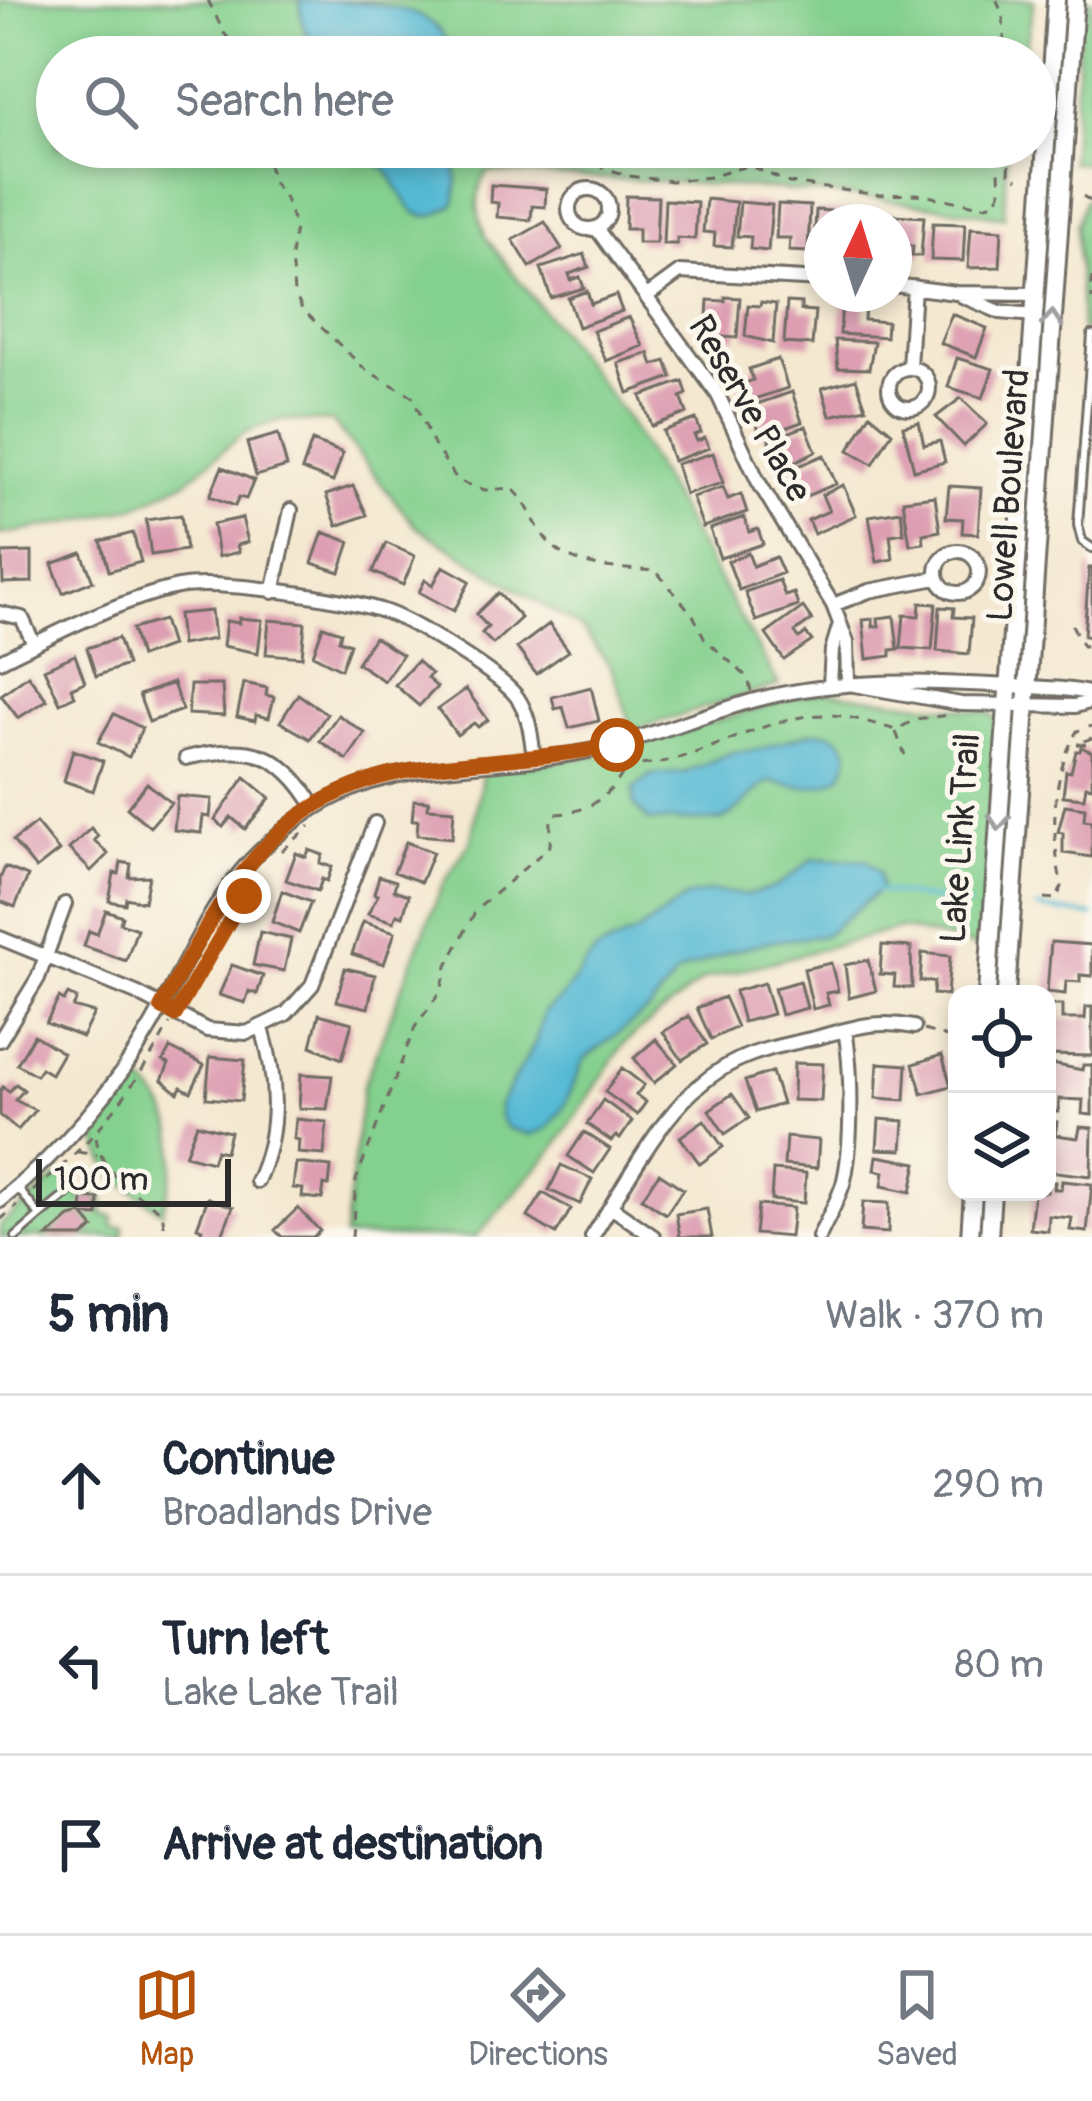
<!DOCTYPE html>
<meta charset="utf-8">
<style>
body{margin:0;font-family:Pangolin,sans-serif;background:#f6f6f7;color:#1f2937}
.controls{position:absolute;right:36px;bottom:36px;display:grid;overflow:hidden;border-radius:24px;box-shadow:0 6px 18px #0003}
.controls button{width:108px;height:108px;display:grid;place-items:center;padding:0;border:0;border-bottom:3px solid #e0e1e3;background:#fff;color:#1f2937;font:60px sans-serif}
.compass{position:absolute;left:804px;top:204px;width:108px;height:108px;border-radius:50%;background:#fff;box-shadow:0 6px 18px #0003;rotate:4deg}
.scale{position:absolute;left:36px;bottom:30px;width:195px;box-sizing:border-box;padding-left:12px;border:6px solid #2b2b2b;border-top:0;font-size:33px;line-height:42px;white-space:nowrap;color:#2b2b2b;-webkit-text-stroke:9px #fbf7ec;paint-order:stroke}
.stop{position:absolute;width:36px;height:36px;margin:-27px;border:9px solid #b45309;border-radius:50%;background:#fff}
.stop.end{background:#b45309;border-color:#fff;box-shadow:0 3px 12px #0008}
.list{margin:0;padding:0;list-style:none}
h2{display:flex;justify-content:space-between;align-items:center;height:156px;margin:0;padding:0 48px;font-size:51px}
h2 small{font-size:39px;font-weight:400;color:#747a83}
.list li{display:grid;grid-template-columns:78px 1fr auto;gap:36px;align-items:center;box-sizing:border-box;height:180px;padding:0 48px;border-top:3px solid #e0e1e3}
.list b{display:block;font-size:45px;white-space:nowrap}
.list p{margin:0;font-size:39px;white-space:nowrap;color:#747a83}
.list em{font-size:39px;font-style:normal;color:#747a83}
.icon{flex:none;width:66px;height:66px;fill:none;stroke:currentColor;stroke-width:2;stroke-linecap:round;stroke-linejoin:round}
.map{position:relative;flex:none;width:1092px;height:1237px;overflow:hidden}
.search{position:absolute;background:#fff;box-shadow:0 6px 18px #0003;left:36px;right:36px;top:36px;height:132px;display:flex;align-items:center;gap:30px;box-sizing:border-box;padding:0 42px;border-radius:66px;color:#747a83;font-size:45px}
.sheet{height:696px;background:#fff}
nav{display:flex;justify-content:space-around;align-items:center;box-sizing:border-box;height:168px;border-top:3px solid #e0e1e3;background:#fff;font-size:33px;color:#747a83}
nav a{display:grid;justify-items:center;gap:6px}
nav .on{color:#b45309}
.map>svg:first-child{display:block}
</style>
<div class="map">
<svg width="1092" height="1237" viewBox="0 0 1092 1237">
<rect width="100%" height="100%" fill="#fbf7ec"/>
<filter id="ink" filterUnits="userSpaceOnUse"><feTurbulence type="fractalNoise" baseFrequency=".00833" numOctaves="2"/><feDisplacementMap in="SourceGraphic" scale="24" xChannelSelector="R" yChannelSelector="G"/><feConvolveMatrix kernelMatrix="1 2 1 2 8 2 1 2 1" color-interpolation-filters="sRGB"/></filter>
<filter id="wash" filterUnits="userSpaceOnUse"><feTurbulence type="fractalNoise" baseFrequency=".004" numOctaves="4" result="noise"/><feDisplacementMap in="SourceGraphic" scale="48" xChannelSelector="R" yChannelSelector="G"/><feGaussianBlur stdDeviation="2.7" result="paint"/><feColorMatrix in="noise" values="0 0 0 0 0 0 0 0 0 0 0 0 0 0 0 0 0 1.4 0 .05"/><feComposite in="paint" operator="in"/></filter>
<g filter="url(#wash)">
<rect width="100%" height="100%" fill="#f4e8d0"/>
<path fill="#84d08e" stroke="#587e5c" stroke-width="3" d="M0 0H1034L1024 57H57V147H1007L1004 217C834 187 659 182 487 172 473 193 477 215 486 238L624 414 779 685 633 730 611 667 582 629 415 526 333 422 279 420 245 432 188 480 136 506 83 520 0 535Z
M1082 0H1092V164L1070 162Z
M1092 178V318L1082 333 1076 225 1085 200 1090 198Z
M826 692 988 712 998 720 983 948 901 928 703 980 625 1042 555 1148 476 1237H344L363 1086 442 886 471 840 483 770 604 755 796 697Z
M139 1079C186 1118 178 1159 162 1212 131 1189 101 1174 96 1134Z
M61 1174 80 1197 103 1198V1215L113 1216V1227H124L123 1237H0V1225Z"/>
<path fill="#55b9d4" stroke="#407280" stroke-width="3" d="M301 0C344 0 451 0 448 57 397 57 293 76 301 0Z
M354 147H451L458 180 455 203C409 240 405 189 385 169 375 160 363 157 354 147Z
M812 732C832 730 844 736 849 755L842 775C818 792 798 788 770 781 751 791 740 814 719 821H649L634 805V789L650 775 686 772 732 752 761 749Z
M813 859 866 860 879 872 881 889 823 936 770 941 729 952 678 973 650 1009 584 1059 564 1107 548 1128 532 1135 507 1128 500 1117 499 1105 535 1043 544 1012 562 997 595 952 638 932 687 897 710 891 748 895 776 887Z"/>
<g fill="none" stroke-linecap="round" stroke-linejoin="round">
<path stroke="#55b9d4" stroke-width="4.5" d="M874 890 969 905
M1038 908 1092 916"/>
</g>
<g id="blocks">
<path fill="#dd9eb2" d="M491 185 546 189 545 207 532 206 531 220 497 217 498 203 490 202Z
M626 196 658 197 656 243H638V229H625Z
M706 199 736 202 732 247 714 246 715 233 703 232Z
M665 200 697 202 695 239 677 238V244H663Z
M740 202 772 205 768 251 750 249 751 237 737 236Z
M778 204 810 206 808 252 789 251 790 238H776Z
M816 210 847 212V222H822V249L814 248Z
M893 215 924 217 921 256H912L913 246H906V255L894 254Z
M545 222 562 249 530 267 513 240Z
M933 223 965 224 963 261 931 260Z
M971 228 1002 230 1000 267 968 268Z
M584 254 589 267 569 274 571 280 580 277 584 288 551 298 541 268Z
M587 291 591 304 616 295 622 311 578 327 568 298Z
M725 297 740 298 737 338 706 336 708 300 725 301Z
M761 302 776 304 773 343 745 336 748 305 760 306Z
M787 302 801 303V310L815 311 812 345 784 343Z
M842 302 865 304 864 320 887 322 886 337 840 334Z
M952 314 987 328 976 357 940 343Z
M629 317 643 346 606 361 593 331Z
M835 340 874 342 869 369 838 368Z
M649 353 653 365 666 361 672 377 628 393 618 363Z
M957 358 993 369 983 398 948 387Z
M778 359 788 388 745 402 739 385 753 380 749 369Z
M856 379 866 408 830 416 822 388Z
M683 381 687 394 681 397 687 413 652 426 641 396Z
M792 392 802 422 761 436 757 425 763 422 757 404Z
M961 398 987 424 964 446 936 417Z
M870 414 892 432 873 464 849 450Z
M696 419 701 433 694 435 697 441 705 438 709 448 673 461 663 431Z
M919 422 924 445 940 441 945 462 914 470 903 426Z
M806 426 816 451 781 469 769 440Z
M278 434 287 467 256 476 247 443Z
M312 441 343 453 333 482 302 470Z
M713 453 723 483 685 494 676 464Z
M824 455 836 484 804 497 787 471Z
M222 467 254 480 246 499 239 497 235 506 210 496Z
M843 485 856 515 814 534 808 520 829 511 822 495Z
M353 486 367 515 337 526 326 495Z
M949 486 981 488 978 534 962 533 963 519 946 518Z
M723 487 728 499 741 494 747 512 703 527 692 497Z
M935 496 940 531 923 534 924 543 910 545 903 500Z
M901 511 904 533 890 535 893 559 877 562 869 516Z
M181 515 186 550 151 555 146 520Z
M744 517 749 532 758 529 763 544 720 558 710 529Z
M242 518 248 542 237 545 239 552 218 557 213 524Z
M323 532 350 542 340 572 312 563Z
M133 533 141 562 109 571 101 541Z
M386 543 415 556 403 585 373 572Z
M32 552V582L3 583 2 553Z
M82 553 93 581 63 593 52 564Z
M748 553 753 566 776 557 783 573 739 590 728 561Z
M443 566 470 581 454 611 419 592 425 580 433 585Z
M1089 568H1092V637L1084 636Z
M779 580 785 596 794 593 798 606 756 621 745 592Z
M498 593 521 618 493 644 482 633 488 627 476 614Z
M920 603 936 604 932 650 901 648 904 615 919 616Z
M803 607 812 620 795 632 799 638 806 633 812 641 784 660 766 634Z
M940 607 954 608 953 617 972 618 969 654 937 651Z
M211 611 214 639 181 645 178 614Z
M894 616 898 649 891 650V656L867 659 863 620 873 619V627L879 626 878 618Z
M239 618 262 620 258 653 223 646 226 621 239 623Z
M163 620 171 646 140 657 132 629Z
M269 620 305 623 302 657 266 654Z
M549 624 569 651 536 674 517 648Z
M323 626 341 632 339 640 350 644 341 669 313 655Z
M374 637 402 655 384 681 357 663Z
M118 638 127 665 96 676 87 648Z
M75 655 85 682 71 688 75 696 60 703 44 669Z
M417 661 431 674 427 678 437 687 419 706 395 685Z
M28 675 47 700 18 718 1 695Z
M173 683 182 710 149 722 139 695Z
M244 683 267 688 266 695 274 697 269 718 256 715 255 721 237 717Z
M190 685H222L224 716 188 714Z
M591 687 599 721 569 728 563 707 555 709 552 697Z
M466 689 488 720 478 727 474 723 457 735 438 709Z
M298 694 327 714 310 739 280 722Z
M114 714 142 728 129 757 98 742Z
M338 715 365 733 347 760 320 741Z
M1081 747 1092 752V787L1086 786 1084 798 1063 796 1066 771 1071 772 1076 751H1080Z
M73 750 103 761 93 791 64 781Z
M245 777 270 798 245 829 231 817 223 827 215 820Z
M147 783 171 803 150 827 127 808Z
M177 796 212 799 210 817 203 816 201 833 174 830Z
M414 800 429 801 428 808 454 810 452 838 417 835 418 820H412Z
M1065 805 1085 808 1084 820 1092 821V857L1063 853V833L1058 832Z
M36 823 59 851 36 869 13 841Z
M91 828 98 836 94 840 108 854 91 871 69 849Z
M406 842 433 852 421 882 394 872Z
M309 850 323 855 320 863 332 867 327 881 322 879 318 891 286 880 296 853 306 857Z
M121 862 131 864 129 877 149 876 144 902 126 898 125 904 109 901 114 873 119 874Z
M5 867 28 876 15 907 0 901V879Z
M379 876 396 881 394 890 409 895 403 916 397 914 394 922 368 914 378 895 374 894Z
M282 891 311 902 299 933 272 922Z
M106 910 122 916 120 923 137 929 126 961 84 946 89 931 97 934Z
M363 922 395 932 384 964 352 954Z
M260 932 291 939 284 971 253 965Z
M1051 942 1092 945V976L1080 975V982L1066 981 1065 994 1047 992Z
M882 945 911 947 912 988 894 987 895 975 880 974Z
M922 953 950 956 947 995 933 994 934 982 920 981Z
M868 960 876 991 849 998 845 965Z
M831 963 838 991 826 993 829 1005 813 1009 804 969Z
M232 965 263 976 257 994 249 991 245 1003 219 995Z
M345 968 375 975 368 1008 337 1001Z
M800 981 807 1008 781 1015 774 988Z
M764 983 773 1014 743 1022 735 991Z
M68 994 77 999 73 1007 94 1013 82 1037 46 1023 59 998 64 1001Z
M724 997 737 1027 711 1039 697 1008Z
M1047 1005H1062V1019H1085L1086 1007H1092V1056L1047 1055Z
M319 1014 352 1023 342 1059 311 1046Z
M689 1016 707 1044 682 1060 663 1032Z
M34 1035 63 1053 51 1074 41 1068 36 1075 17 1064Z
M656 1039 677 1064 654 1083 634 1058Z
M170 1048 204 1065 191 1092 181 1087 178 1093 162 1080 169 1064 163 1061Z
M942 1055 951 1086 922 1094 913 1064Z
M210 1057 245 1060 241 1101 206 1098Z
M794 1063 823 1064 821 1101 793 1100Z
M878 1063 907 1065 905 1100 876 1098Z
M1047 1063 1082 1070 1083 1065H1092V1115L1082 1114 1083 1100 1059 1099 1058 1112 1047 1111Z
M622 1068 644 1085 636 1095 646 1102 637 1115 605 1092Z
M772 1072 782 1104 756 1112 745 1081Z
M301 1074 332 1076 327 1109 299 1108Z
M16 1084 24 1090 15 1100 35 1110 18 1130 0 1115V1091L3 1087 9 1092Z
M732 1094 749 1118 725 1134 709 1110Z
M603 1100 632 1121 620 1139 616 1136 611 1141 587 1124Z
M296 1119 327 1122 324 1155 298 1153 299 1140 294 1139Z
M879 1119 904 1121 902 1150 877 1149Z
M704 1120 723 1147 700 1164 680 1137Z
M1047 1120 1057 1122 1055 1135 1078 1138 1080 1127 1092 1128 1091 1176 1047 1171Z
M197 1124 230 1132 225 1152 216 1150 212 1162 185 1155Z
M584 1132 610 1149 594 1173 568 1156Z
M786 1137 819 1140 817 1168 784 1165Z
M877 1156 917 1163 911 1192 882 1186 884 1172 875 1170Z
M296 1163 331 1167 329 1186 324 1185 322 1199 302 1197 303 1189 293 1188Z
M561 1165 592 1179 580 1204 549 1190Z
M773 1170 806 1173 804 1203 771 1200Z
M659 1173 683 1189 666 1214 642 1198Z
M1047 1181 1055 1182 1054 1189H1061L1062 1181 1092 1184 1087 1232 1070 1230 1072 1218 1049 1216 1048 1231 1030 1229 1034 1192H1047Z
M543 1193 571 1209 556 1234 528 1217Z
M83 1198 99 1199 98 1216 83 1215 94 1228 83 1237H47L70 1217 82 1214Z
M208 1198 233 1207 221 1237 200 1234 202 1229 197 1227Z
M863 1202 889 1203 888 1233 861 1231Z
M758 1205 793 1208 790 1237 755 1234Z
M298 1208 320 1231 313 1237H282L275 1230Z
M707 1209 712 1237H680L676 1214Z"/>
</g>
</g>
<g filter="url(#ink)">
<use href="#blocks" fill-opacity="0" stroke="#716d65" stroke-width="3"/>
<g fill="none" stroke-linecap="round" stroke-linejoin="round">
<g stroke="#716d65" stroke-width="12">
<path id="lane" d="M1092 335 1078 525 1082 541 1092 548
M17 1187 40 1216 67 1194
M16 1237 40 1216"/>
</g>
<g stroke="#716d65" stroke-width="18">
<path id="street" d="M569 209a20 20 0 1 1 40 0a20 20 0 1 1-40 0Z
M596 228 718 395 758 481 833 605 847 642 848 683
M894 285 956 293 1035 294
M647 296 680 272 822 280
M962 296 1000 312 1034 315
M909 367 914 287
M889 388a20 20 0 1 1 40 0a20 20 0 1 1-40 0Z
M937 572a21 21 0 1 1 42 0a21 21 0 1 1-42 0Z
M273 592 291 510
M833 605 869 591 937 578
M0 613 22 618 34 644
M0 661C52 635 121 599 178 587 217 579 348 598 386 612 414 622 500 674 517 697 530 716 531 736 534 758
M830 685 832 650 839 627
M854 685 961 704 1075 706 1092 701
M186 758C248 744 280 749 314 806
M0 938 136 993 207 1030 247 1033 286 1014 312 985 375 823
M0 1040 38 978 65 904
M257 1181C280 1132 277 1078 262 1028
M0 1201C62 1151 113 1093 153 1023 183 970 213 896 257 854 367 745 460 778 594 750 650 737 703 714 759 699 843 678 925 681 1011 686 1038 688 1066 687 1092 694
M611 1207 654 1237
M592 1237C631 1176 668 1094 736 1061 760 1049 789 1044 815 1038 852 1028 876 1019 914 1027
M819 1237C827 1220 837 1202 843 1184 853 1147 852 1068 845 1030"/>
</g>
<g stroke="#716d65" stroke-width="22">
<path id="secondary" d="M987 994 1056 0
M1006 994 1075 0
M970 1237 973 1192
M989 1237 992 1192"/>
</g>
<path stroke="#716d65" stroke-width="3" stroke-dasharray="9 9" stroke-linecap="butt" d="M208 0 224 33 244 57
M997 0 1003 17 1005 57
M262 147 274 183 285 198 295 227 291 257 294 293 302 309 366 370 412 396 434 445 458 481 485 490 512 488C528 503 531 518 543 535 567 570 618 568 656 571L693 615 705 639 748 678 751 691
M509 147 527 158 593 164 629 176 671 181 710 177 743 167 755 168 789 183 879 195 917 194 982 206 994 203 1000 193 998 147
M1010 147 1009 175 1018 179
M1083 196 1092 202
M1092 277V299
M1072 625 1083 646 1092 645
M896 732 905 755
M1092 738 1076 744 1092 745
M606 762C682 779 748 717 823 715 847 714 873 724 896 730L916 719 949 715
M282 851 310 826
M1044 898 1056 899 1062 887C1051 836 1050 778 1077 731L1092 726
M184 1000 253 879
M924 1030 957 1040
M96 1137C101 1175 133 1191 162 1212L166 1237
M78 1152 97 1155
M33 1191C95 1141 131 1093 170 1024
M0 1220 17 1206
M352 1237 356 1180 415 1027 441 991 447 966 476 910 550 846 551 820 556 814C586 813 611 796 625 769"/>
<use href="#lane" stroke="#fff" stroke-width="6"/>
<use href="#street" stroke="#fff" stroke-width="12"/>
<use href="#secondary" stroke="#fff" stroke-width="16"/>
</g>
<defs><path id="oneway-chevron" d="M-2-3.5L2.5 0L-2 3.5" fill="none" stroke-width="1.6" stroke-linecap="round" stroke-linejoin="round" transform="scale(3)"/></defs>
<g stroke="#a0a0a0">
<use href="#oneway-chevron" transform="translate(1052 319) rotate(-86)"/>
<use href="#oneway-chevron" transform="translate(999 822) rotate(94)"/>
</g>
</g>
<g fill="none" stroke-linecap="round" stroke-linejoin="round" filter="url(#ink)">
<path stroke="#b45309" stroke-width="15" d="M244 896 175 1015 161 1007C229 886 274 789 426 768 490 759 554 758 617 745"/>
</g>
<g text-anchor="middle" stroke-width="10" stroke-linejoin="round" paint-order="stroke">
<g font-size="36" fill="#2b2b2b" stroke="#fbf7ec">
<text transform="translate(751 408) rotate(60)" y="13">Reserve Place</text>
<text transform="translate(1007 495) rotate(-86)" y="13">Lowell Boulevard</text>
<text transform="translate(959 838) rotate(-86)" y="13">Lake Link Trail</text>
</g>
</g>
</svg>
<div class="controls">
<button><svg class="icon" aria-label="locate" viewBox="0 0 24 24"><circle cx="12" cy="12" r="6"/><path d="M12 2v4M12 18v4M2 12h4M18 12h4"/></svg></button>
<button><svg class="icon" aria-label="layers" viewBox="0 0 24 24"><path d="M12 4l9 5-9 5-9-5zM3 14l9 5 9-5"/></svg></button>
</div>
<svg class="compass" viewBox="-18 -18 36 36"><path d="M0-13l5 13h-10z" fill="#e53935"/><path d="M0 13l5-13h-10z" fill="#747a83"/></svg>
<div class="scale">100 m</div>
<div class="stop" style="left:617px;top:745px"></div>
<div class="stop end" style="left:244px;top:896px"></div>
<div class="search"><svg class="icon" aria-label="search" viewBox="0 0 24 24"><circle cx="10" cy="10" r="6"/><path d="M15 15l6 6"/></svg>Search here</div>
</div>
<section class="sheet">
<h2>5 min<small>Walk · 370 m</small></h2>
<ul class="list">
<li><svg class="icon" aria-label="ahead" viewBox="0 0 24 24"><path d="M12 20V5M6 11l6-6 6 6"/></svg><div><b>Continue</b><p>Broadlands Drive</p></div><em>290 m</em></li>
<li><svg class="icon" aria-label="left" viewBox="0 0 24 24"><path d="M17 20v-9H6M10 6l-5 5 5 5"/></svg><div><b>Turn left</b><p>Lake Lake Trail</p></div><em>80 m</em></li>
<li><svg class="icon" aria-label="arrive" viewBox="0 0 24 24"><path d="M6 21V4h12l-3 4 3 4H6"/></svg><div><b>Arrive at destination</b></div></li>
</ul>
</section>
<nav>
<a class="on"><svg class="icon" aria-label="map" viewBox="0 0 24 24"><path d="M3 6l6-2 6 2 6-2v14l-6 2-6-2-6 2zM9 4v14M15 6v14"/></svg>Map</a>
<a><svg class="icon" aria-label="directions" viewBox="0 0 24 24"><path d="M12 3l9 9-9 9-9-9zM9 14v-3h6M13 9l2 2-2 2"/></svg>Directions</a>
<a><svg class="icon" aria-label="saved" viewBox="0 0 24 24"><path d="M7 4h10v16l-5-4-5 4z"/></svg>Saved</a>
</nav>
